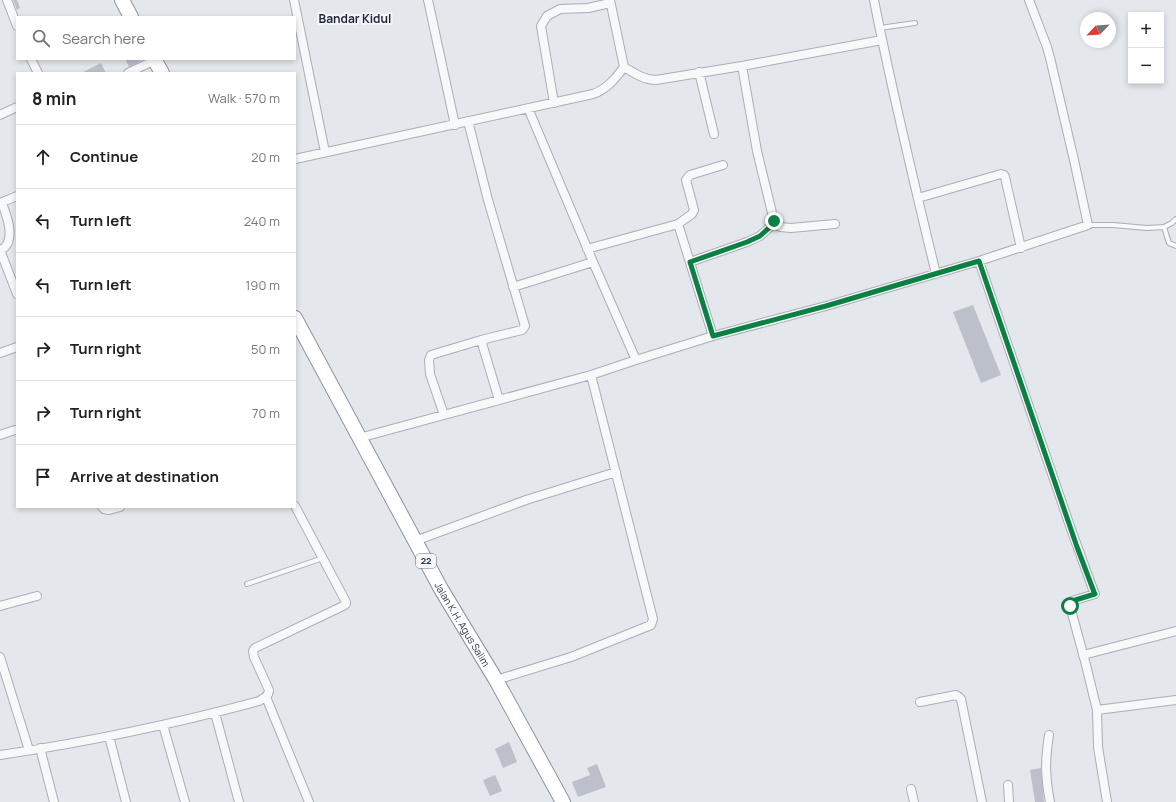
<!DOCTYPE html>
<meta charset="utf-8">
<style>
body{margin:0;font-family:Manrope,sans-serif;background:#f2f2f2;color:#222}
.controls{position:absolute;right:12px;top:12px;display:grid;overflow:hidden;border-radius:0px;box-shadow:0 2px 6px #0003}
.controls button{width:36px;height:36px;display:grid;place-items:center;padding:0;border:0;border-bottom:1px solid #e0e0e0;background:#fff;color:#222;font:20px sans-serif}
.compass{position:absolute;left:1080px;top:12px;width:36px;height:36px;border-radius:50%;background:#fff;box-shadow:0 2px 6px #0003;rotate:245deg}
.stop{position:absolute;width:12px;height:12px;margin:-9px;border:3px solid #0b8043;border-radius:50%;background:#fff}
.stop.end{background:#0b8043;border-color:#fff;box-shadow:0 1px 4px #0008}
.list{margin:0;padding:0;list-style:none}
h2{display:flex;justify-content:space-between;align-items:center;height:52px;margin:0;padding:0 16px;font-size:17px}
h2 small{font-size:13px;font-weight:400;color:#767676}
.list li{display:grid;grid-template-columns:26px 1fr auto;gap:12px;align-items:center;box-sizing:border-box;height:64px;padding:0 16px;border-top:1px solid #e0e0e0}
.list b{display:block;font-size:15px;white-space:nowrap}
.list em{font-size:13px;font-style:normal;color:#767676}
.icon{flex:none;width:22px;height:22px;fill:none;stroke:currentColor;stroke-width:2;stroke-linecap:round;stroke-linejoin:round}
.map{position:relative;flex:none;width:1176px;height:802px;overflow:hidden}
.search{position:absolute;background:#fff;box-shadow:0 2px 6px #0003;left:16px;top:16px;width:280px;height:44px;display:flex;align-items:center;gap:10px;box-sizing:border-box;padding:0 14px;border-radius:0px;color:#767676;font-size:15px}
.panel{position:absolute;background:#fff;box-shadow:0 2px 6px #0003;left:16px;top:72px;width:280px;height:436px;border-radius:0px}
.map>svg:first-child{display:block}
</style>
<div class="map">
<svg width="1176" height="802" viewBox="0 0 1176 802">
<rect width="100%" height="100%" fill="#e4e7ec"/>
<path fill="#bbc0ca" d="M13 0H17L20 8 17 10Z
M125 59H144L129 67Z
M101 63 106 73H81Z
M973 305 1001 375 981 383 953 312Z
M509 742 517 762 503 768 495 749Z
M597 764 606 787 578 797 572 782 590 775 587 768Z
M1041 768 1044 802H1035L1030 770Z
M495 775 502 791 490 796 483 780Z"/>
<g fill="none" stroke-linecap="round" stroke-linejoin="round">
<g stroke="#a9aeb7" stroke-width="6">
<path id="service" d="M880 28 915 23
M1088 225H1113L1147 228 1164 227 1172 223 1176 219
M1164 227 1169 243 1176 246
M247 584 323 558"/>
</g>
<g stroke="#a9aeb7" stroke-width="10">
<path id="minor" d="M7 0 17 26
M294 0 325 152
M428 0 455 125
M610 0 624 67
M874 0C892 92 914 183 936 274
M31 59 38 73
M699 72 714 134
M128 73 155 60
M554 103 541 26 547 16 560 9 588 8 610 3
M528 108 593 262 636 360
M0 115 17 107
M295 159 593 94C607 89 616 78 624 67 634 73 644 80 656 80L742 66 882 40
M918 198 1001 174 1004 175 1005 177 1021 248
M0 203 17 196
M2 203C6 214 15 236 5 247 4 248 2 249 0 250L17 294
M774 221 780 227 791 228 835 224
M678 224 692 214 694 210 686 180 690 175 723 165
M587 249 678 224 713 336
M979 261 1071 529 1094 592 1095 594 1072 601 1070 606 1086 665 1097 710 1098 747 1107 802
M690 262 747 242 760 236 770 227 774 221 757 151 742 66
M513 287 593 262
M481 340 499 400
M0 353 17 347
M444 415 430 374 429 360 431 355 481 340 522 330 525 326 488 200 468 121
M0 435 15 430
M359 438 591 375 636 360 713 336 826 306 979 261 1088 225 1074 160 1051 62 1047 47 1029 0
M102 507 104 509 109 510 120 507
M415 541 526 500 616 472
M0 606 37 596
M1083 655 1176 631
M0 657 29 750
M496 680 571 657 651 625 653 619 591 375
M266 697 309 802
M920 702 956 695 959 697 961 699 982 802
M1097 710 1176 700
M215 713 239 802
M163 725 185 802
M1049 735C1045 761 1045 776 1050 802
M109 736 126 802
M40 748 54 802
M0 755C87 742 174 724 259 701 264 698 269 696 269 690L254 657 253 651 255 648 343 606 346 604V602L295 506
M1008 785 1009 802
M911 789 914 802"/>
</g>
<g stroke="#8b94a3" stroke-width="16">
<g id="trunk">
<path d="M122 0 131 17"/>
<path d="M154 59 162 73"/>
<path id="s1" d="M295 318 441 589 496 680 563 802"/>
</g>
</g>
<use href="#service" stroke="#f7f8fa" stroke-width="4"/>
<use href="#minor" stroke="#f7f8fa" stroke-width="8"/>
<use href="#trunk" stroke="#fff" stroke-width="14"/>
</g>
<g fill="none" stroke-linecap="round" stroke-linejoin="round">
<path stroke="#0b8043" stroke-width="5" d="M774 221 770 227 760 236 747 242 690 262 713 336 826 306 979 261 1077 547 1094 592 1095 594 1072 601 1070 606"/>
</g>
<g text-anchor="middle" stroke-width="4" stroke-linejoin="round" paint-order="stroke">
<rect fill="#f4f6f9" stroke="#676e7b" stroke-width="1" x="416" y="554" width="20" height="14" rx="3"/>
<g font-size="9" font-weight="bold" fill="#2b3445">
<text x="426" y="564">22</text>
</g>
<g font-size="10" fill="#2b3445" stroke="#f4f6f9">
<text dy="4" stroke="none"><textPath href="#s1" startOffset="349">Jalan K.H. Agus Salim</textPath></text>
</g>
<g font-size="12" font-weight="bold" fill="#1d2536" stroke="#f4f6f9">
<text x="355" y="23">Bandar Kidul</text>
</g>
</g>
</svg>
<div class="controls">
<button>+</button>
<button>−</button>
</div>
<svg class="compass" viewBox="-18 -18 36 36"><path d="M0-13l5 13h-10z" fill="#e53935"/><path d="M0 13l5-13h-10z" fill="#767676"/></svg>
<div class="stop" style="left:1070px;top:606px"></div>
<div class="stop end" style="left:774px;top:221px"></div>
<div class="search"><svg class="icon" aria-label="search" viewBox="0 0 24 24"><circle cx="10" cy="10" r="6"/><path d="M15 15l6 6"/></svg>Search here</div>
<section class="panel">
<h2>8 min<small>Walk · 570 m</small></h2>
<ul class="list">
<li><svg class="icon" aria-label="ahead" viewBox="0 0 24 24"><path d="M12 20V5M6 11l6-6 6 6"/></svg><div><b>Continue</b></div><em>20 m</em></li>
<li><svg class="icon" aria-label="left" viewBox="0 0 24 24"><path d="M17 20v-9H6M10 6l-5 5 5 5"/></svg><div><b>Turn left</b></div><em>240 m</em></li>
<li><svg class="icon" aria-label="left" viewBox="0 0 24 24"><path d="M17 20v-9H6M10 6l-5 5 5 5"/></svg><div><b>Turn left</b></div><em>190 m</em></li>
<li><svg class="icon" aria-label="right" viewBox="0 0 24 24"><path d="M7 20v-9h11M14 6l5 5-5 5"/></svg><div><b>Turn right</b></div><em>50 m</em></li>
<li><svg class="icon" aria-label="right" viewBox="0 0 24 24"><path d="M7 20v-9h11M14 6l5 5-5 5"/></svg><div><b>Turn right</b></div><em>70 m</em></li>
<li><svg class="icon" aria-label="arrive" viewBox="0 0 24 24"><path d="M6 21V4h12l-3 4 3 4H6"/></svg><div><b>Arrive at destination</b></div></li>
</ul>
</section>
</div>
